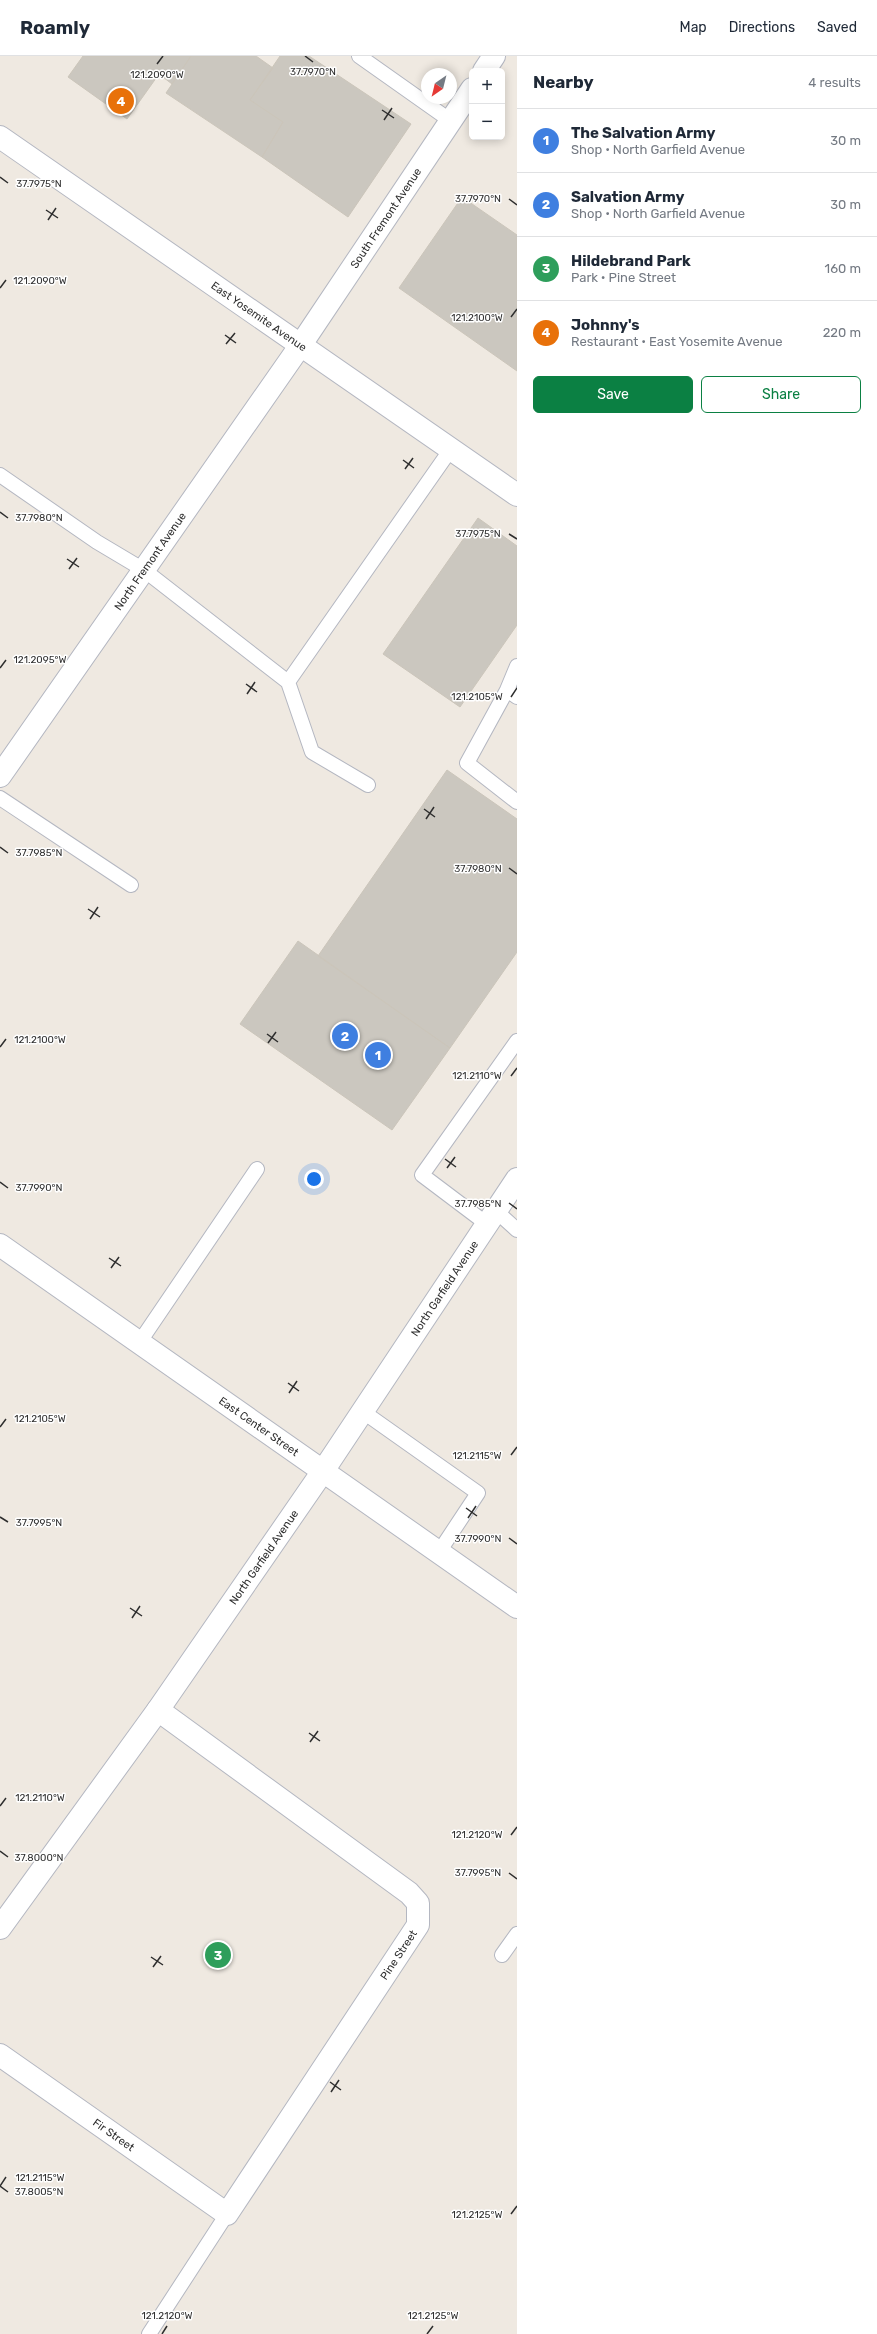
<!DOCTYPE html>
<meta charset="utf-8">
<style>
body{margin:0;font-family:Rubik,sans-serif;background:#f6f6f7;color:#1f2937}
.controls{position:absolute;right:12px;top:12px;display:grid;overflow:hidden;border-radius:6px;box-shadow:0 2px 10px #0003}
.controls button{width:36px;height:36px;display:grid;place-items:center;padding:0;border:0;border-bottom:1px solid #e0e1e3;background:#fff;color:#1f2937;font:20px sans-serif}
.compass{position:absolute;left:421px;top:12px;width:36px;height:36px;border-radius:50%;background:#fff;box-shadow:0 2px 10px #0003;rotate:215deg}
.you{position:absolute;left:314px;top:1123px;width:14px;height:14px;margin:-10px;border:3px solid #fff;border-radius:50%;background:#1a73e8;box-shadow:0 0 0 6px #1a73e833}
.badge{display:grid;place-items:center;width:26px;height:26px;border-radius:50%;background:#0b8043;color:#fff;font-size:13px;font-weight:700}
.pin{position:absolute;translate:-50% -50%;border:2px solid #fff;box-shadow:0 1px 4px #0006}
.list{margin:0;padding:0;list-style:none}
h2{display:flex;justify-content:space-between;align-items:center;height:52px;margin:0;padding:0 16px;font-size:17px}
h2 small{font-size:13px;font-weight:400;color:#747a83}
.list li{display:grid;grid-template-columns:26px 1fr auto;gap:12px;align-items:center;box-sizing:border-box;height:64px;padding:0 16px;border-top:1px solid #e0e1e3}
.list b{display:block;font-size:15px;white-space:nowrap}
.list p{margin:0;font-size:13px;white-space:nowrap;color:#747a83}
.list em{font-size:13px;font-style:normal;color:#747a83}
.actions{display:flex;gap:8px;padding:12px 16px}
.actions a{flex:1;padding:9px 0;border:1px solid #0b8043;border-radius:6px;text-align:center;font-size:14px;color:#0b8043}
.actions .main{background:#0b8043;color:#fff}
.map{position:relative;flex:none;width:517px;height:2278px;overflow:hidden}
header{display:flex;align-items:center;gap:24px;box-sizing:border-box;height:56px;padding:0 20px;background:#fff;border-bottom:1px solid #e0e1e3}
header strong{font-size:19px}
nav{display:flex;gap:22px;margin-inline-start:auto;font-size:14px}
main{display:flex}
aside{flex:1;background:#fff}
.map>svg:first-child{display:block}
</style>
<header>
<strong>Roamly</strong>
<nav><a>Map</a><a>Directions</a><a>Saved</a></nav>
</header>
<main>
<div class="map">
<svg width="517" height="2278" viewBox="0 0 517 2278">
<rect width="100%" height="100%" fill="#efe9e1"/>
<path fill="#cbc7bf" stroke="#cbc5ba" d="M83 0H191L172 28 159 18 127 63 68 21Z
M191 0H256L273 12 250 44 283 66 262 101 166 37Z
M280 0H309L411 68 348 161 262 101 283 66 250 44Z
M462 141 517 179V315L399 232Z
M478 462 517 490V569L460 651 383 598Z
M447 714 517 763V896L450 992 318 900Z
M298 885 450 992 392 1074 240 968Z"/>
<g fill="none" stroke-linecap="round" stroke-linejoin="round">
<g stroke="#b4b7c1" stroke-width="16">
<path id="lane" d="M359 0 451 65
M0 419 97 486 144 514 288 626 451 393
M288 626 312 696 368 729
M507 634 517 610
M517 641 507 634 467 707 517 746
M0 742 131 829
M496 1155 517 1174
M487 1168 422 1119 517 985
M139 1287 257 1113
M362 1355 478 1437 439 1496
M502 1899 517 1878
M149 2278 227 2158"/>
</g>
<g stroke="#b4b7c1" stroke-width="24">
<g id="street">
<path d="M484 15 494 0"/>
<path id="s1" d="M300 290 472 33"/>
<path id="s2" d="M0 1872 158 1654 323 1415 517 1123"/>
<path id="s3" d="M0 1999 227 2158 418 1869V1847L409 1837 158 1654"/>
</g>
</g>
<g stroke="#b4b7c1" stroke-width="24">
<g id="secondary">
<path id="s4" d="M0 81 517 439"/>
<path id="s5" d="M0 720 300 290"/>
<path id="s6" d="M0 1189 517 1551"/>
</g>
</g>
<use href="#lane" stroke="#fff" stroke-width="14"/>
<use href="#street" stroke="#fff" stroke-width="22"/>
<use href="#secondary" stroke="#fff" stroke-width="22"/>
</g>
<path fill="none" stroke="#2e2e2e" stroke-width="1.5" d="M305 0 313 6M157 8 163 0M382 54 394 62M384 64 392 52M0 121 8 127M509 143 517 149M46 154 58 162M48 164 56 152M0 232 6 224M511 261 517 253M225 279 236 287M226 288 235 277M403 404 414 412M405 413 413 402M0 456 8 462M509 478 517 483M67 503 79 511M69 513 77 502M0 612 6 604M246 628 257 636M247 638 255 626M511 641 517 632M424 753 435 761M426 763 434 751M0 791 8 797M509 812 517 818M88 853 100 861M90 863 98 851M267 978 278 986M268 987 276 976M0 991 6 983M511 1020 517 1012M445 1103 456 1111M447 1112 455 1101M0 1126 8 1132M509 1147 517 1153M109 1202 121 1210M111 1212 119 1201M288 1327 299 1335M289 1337 297 1325M0 1371 6 1363M511 1399 517 1391M466 1452 477 1460M0 1461 8 1466M468 1462 476 1450M509 1482 517 1488M130 1552 142 1560M132 1562 140 1550M309 1677 320 1685M310 1686 318 1675M0 1750 6 1742M511 1779 517 1771M0 1795 8 1801M509 1817 517 1823M151 1901 163 1909M153 1911 161 1900M330 2026 341 2034M331 2036 339 2024M0 2130 6 2121M0 2130 8 2136M511 2158 517 2150M162 2278 167 2270M427 2278 433 2270"/>
<g text-anchor="middle" stroke-width="3" stroke-linejoin="round" paint-order="stroke">
<g font-size="11" fill="#2e2e2e" stroke="#fff">
<text dy="4" stroke="none"><textPath href="#s1" startOffset="154">South Fremont Avenue</textPath></text>
<text dy="4" stroke="none"><textPath href="#s4" startOffset="315">East Yosemite Avenue</textPath></text>
<text dy="4" stroke="none"><textPath href="#s5" startOffset="262">North Fremont Avenue</textPath></text>
<text dy="4" stroke="none"><textPath href="#s2" startOffset="779">North Garfield Avenue</textPath></text>
<text dy="4" stroke="none"><textPath href="#s6" startOffset="316">East Center Street</textPath></text>
<text dy="4" stroke="none"><textPath href="#s2" startOffset="455">North Garfield Avenue</textPath></text>
<text dy="4" stroke="none"><textPath href="#s3" startOffset="588">Pine Street</textPath></text>
<text dy="4" stroke="none"><textPath href="#s3" startOffset="139">Fir Street</textPath></text>
</g>
</g>
<g font-size="10" text-anchor="middle" fill="#2e2e2e" stroke="#fff" stroke-width="3" stroke-linejoin="round" paint-order="stroke">
<text x="313" y="19">37.7970°N</text>
<text x="157" y="22">121.2090°W</text>
<text x="39" y="131">37.7975°N</text>
<text x="478" y="146">37.7970°N</text>
<text x="40" y="228">121.2090°W</text>
<text x="477" y="265">121.2100°W</text>
<text x="39" y="465">37.7980°N</text>
<text x="478" y="481">37.7975°N</text>
<text x="40" y="607">121.2095°W</text>
<text x="477" y="644">121.2105°W</text>
<text x="39" y="800">37.7985°N</text>
<text x="478" y="816">37.7980°N</text>
<text x="40" y="987">121.2100°W</text>
<text x="477" y="1023">121.2110°W</text>
<text x="39" y="1135">37.7990°N</text>
<text x="478" y="1151">37.7985°N</text>
<text x="40" y="1366">121.2105°W</text>
<text x="477" y="1403">121.2115°W</text>
<text x="39" y="1470">37.7995°N</text>
<text x="478" y="1486">37.7990°N</text>
<text x="40" y="1745">121.2110°W</text>
<text x="477" y="1782">121.2120°W</text>
<text x="39" y="1805">37.8000°N</text>
<text x="478" y="1820">37.7995°N</text>
<text x="40" y="2125">121.2115°W</text>
<text x="39" y="2139">37.8005°N</text>
<text x="477" y="2162">121.2125°W</text>
<text x="167" y="2263">121.2120°W</text>
<text x="433" y="2263">121.2125°W</text>
</g>
</svg>
<div class="controls">
<button>+</button>
<button>−</button>
</div>
<svg class="compass" viewBox="-18 -18 36 36"><path d="M0-13l5 13h-10z" fill="#e53935"/><path d="M0 13l5-13h-10z" fill="#747a83"/></svg>
<div class="you"></div>
<div class="pin badge" style="left:378px;top:999px;background:#3f7fe0">1</div>
<div class="pin badge" style="left:345px;top:980px;background:#3f7fe0">2</div>
<div class="pin badge" style="left:218px;top:1899px;background:#2e9e5b">3</div>
<div class="pin badge" style="left:121px;top:45px;background:#e8710a">4</div>
</div>
<aside>
<h2>Nearby<small>4 results</small></h2>
<ul class="list">
<li><span class="badge" style="background:#3f7fe0">1</span><div><b>The Salvation Army</b><p>Shop · North Garfield Avenue</p></div><em>30 m</em></li>
<li><span class="badge" style="background:#3f7fe0">2</span><div><b>Salvation Army</b><p>Shop · North Garfield Avenue</p></div><em>30 m</em></li>
<li><span class="badge" style="background:#2e9e5b">3</span><div><b>Hildebrand Park</b><p>Park · Pine Street</p></div><em>160 m</em></li>
<li><span class="badge" style="background:#e8710a">4</span><div><b>Johnny's</b><p>Restaurant · East Yosemite Avenue</p></div><em>220 m</em></li>
</ul>
<div class="actions"><a class="main">Save</a><a>Share</a></div>
</aside>
</main>
